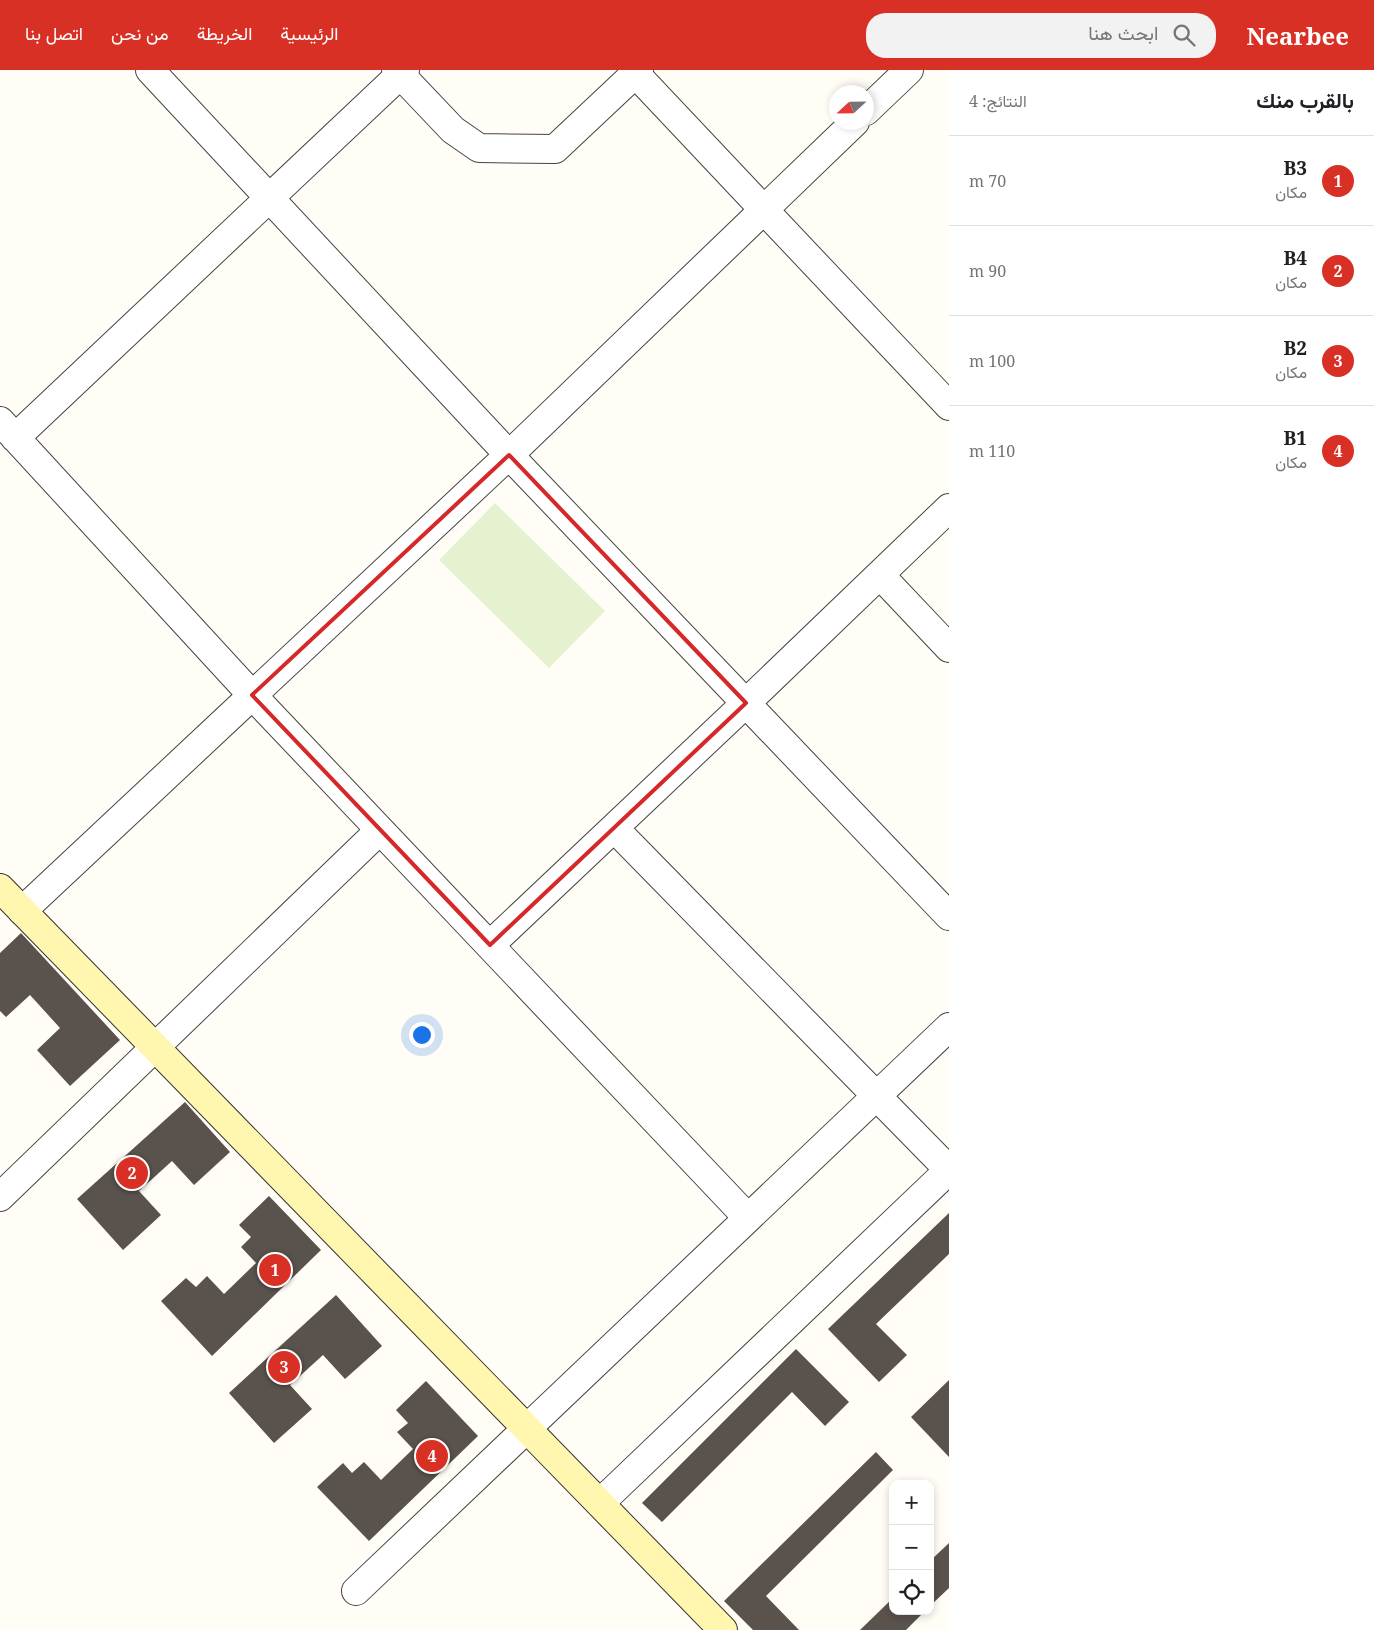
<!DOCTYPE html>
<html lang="ar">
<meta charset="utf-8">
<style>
body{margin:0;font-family:"Noto Serif",Vazirmatn,serif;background:#f2f2f2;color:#202124;direction:rtl}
.controls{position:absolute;right:15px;bottom:15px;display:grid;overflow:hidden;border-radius:10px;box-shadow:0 2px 8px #0003}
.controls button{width:45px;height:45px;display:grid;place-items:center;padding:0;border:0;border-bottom:1px solid #e0e0e0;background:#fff;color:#202124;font:25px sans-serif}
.compass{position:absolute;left:829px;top:15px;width:45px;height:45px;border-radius:50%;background:#fff;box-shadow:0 2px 8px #0003;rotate:248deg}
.you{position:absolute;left:421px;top:964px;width:18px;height:18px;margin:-12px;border:4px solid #fff;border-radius:50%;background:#1a73e8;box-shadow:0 0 0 8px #1a73e833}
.badge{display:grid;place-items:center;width:32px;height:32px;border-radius:50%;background:#d93025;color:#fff;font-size:16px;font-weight:700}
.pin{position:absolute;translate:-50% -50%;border:2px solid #fff;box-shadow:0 1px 5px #0006}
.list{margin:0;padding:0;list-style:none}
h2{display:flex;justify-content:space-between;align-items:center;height:65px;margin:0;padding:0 20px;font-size:21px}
h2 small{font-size:16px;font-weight:400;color:#757577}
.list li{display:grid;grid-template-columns:32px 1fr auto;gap:15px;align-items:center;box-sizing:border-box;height:90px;padding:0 20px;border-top:1px solid #e0e0e0}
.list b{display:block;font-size:19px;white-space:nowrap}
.list p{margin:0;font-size:16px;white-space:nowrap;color:#757577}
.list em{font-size:16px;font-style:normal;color:#757577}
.icon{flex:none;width:28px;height:28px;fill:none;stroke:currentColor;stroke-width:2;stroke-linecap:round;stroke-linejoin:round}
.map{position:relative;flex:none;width:949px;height:1560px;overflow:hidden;direction:ltr}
header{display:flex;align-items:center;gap:30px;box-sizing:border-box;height:70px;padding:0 25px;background:#d93025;color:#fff}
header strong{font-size:24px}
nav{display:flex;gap:28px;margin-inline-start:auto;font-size:18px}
.search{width:350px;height:45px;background:#f2f2f2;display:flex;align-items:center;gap:12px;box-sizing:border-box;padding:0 18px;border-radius:20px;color:#757577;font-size:19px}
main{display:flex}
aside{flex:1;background:#fff}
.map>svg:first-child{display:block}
</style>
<header>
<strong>Nearbee</strong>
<div class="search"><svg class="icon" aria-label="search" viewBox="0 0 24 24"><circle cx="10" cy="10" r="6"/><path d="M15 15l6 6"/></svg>ابحث هنا</div>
<nav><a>الرئيسية</a><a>الخريطة</a><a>من نحن</a><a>اتصل بنا</a></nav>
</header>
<main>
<aside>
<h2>بالقرب منك<small>النتائج: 4</small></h2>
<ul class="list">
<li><span class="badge">1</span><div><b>B3</b><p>مكان</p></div><em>70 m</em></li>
<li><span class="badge">2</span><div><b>B4</b><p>مكان</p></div><em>90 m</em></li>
<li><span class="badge">3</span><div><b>B2</b><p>مكان</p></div><em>100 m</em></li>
<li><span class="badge">4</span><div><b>B1</b><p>مكان</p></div><em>110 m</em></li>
</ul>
</aside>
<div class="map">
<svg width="949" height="1560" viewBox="0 0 949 1560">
<rect width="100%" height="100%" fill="#fffdf5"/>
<path fill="#e6f2cf" d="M495 433 605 541 549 598 439 490Z"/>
<path fill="#5a524d" d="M21 863 120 970 70 1016 37 980 60 958 30 925 6 947 0 941V883Z
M185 1032 230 1082 194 1115 172 1091 139 1121 161 1145 123 1180 77 1129Z
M269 1126 321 1180 212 1286 161 1231 186 1208 196 1217 207 1206 224 1224 256 1193 241 1177 251 1167 239 1155Z
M949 1143V1184L876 1254 907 1285 879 1312 828 1259Z
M336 1225 382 1276 345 1309 323 1285 290 1315 312 1339 274 1373 229 1323Z
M796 1279 849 1332 825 1356 792 1322 662 1452 642 1433Z
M949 1310V1387L911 1347Z
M426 1311 478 1366 369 1471 317 1417 343 1393 352 1403 364 1392 381 1410 413 1379 397 1362 408 1353 396 1340Z
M876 1382 893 1400 766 1526 799 1560H753L724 1531Z
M949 1473V1518L930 1536V1491Z
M893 1528V1541H925L906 1560H860Z"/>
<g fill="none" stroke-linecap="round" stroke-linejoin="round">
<g stroke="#444" stroke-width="30">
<path id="minor" d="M150 0 509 385 949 846
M396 0 453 60 479 78 555 79 639 0
M632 0 949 336
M866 41 909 0
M0 351 252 625 748 1148
M15 368 405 0
M880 505 949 578
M614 758 949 1100
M22 841 509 385 855 52
M490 875 746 633 949 438
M0 1127 380 760
M600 1433 949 1100
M356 1521 949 957"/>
</g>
<g stroke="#333" stroke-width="30">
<path id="secondary" d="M0 818 723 1560"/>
</g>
<use href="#minor" stroke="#fff" stroke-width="28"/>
<use href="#secondary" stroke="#fff6b0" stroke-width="28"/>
</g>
<path fill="none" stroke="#d62828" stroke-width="4" stroke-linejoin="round" d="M509 385 746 633 490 875 252 625Z"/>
</svg>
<div class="controls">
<button>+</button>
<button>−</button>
<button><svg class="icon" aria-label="locate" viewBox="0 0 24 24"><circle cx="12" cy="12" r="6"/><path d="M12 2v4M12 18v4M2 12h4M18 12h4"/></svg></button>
</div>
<svg class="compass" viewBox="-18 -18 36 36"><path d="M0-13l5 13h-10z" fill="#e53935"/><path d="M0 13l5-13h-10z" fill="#757577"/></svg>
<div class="you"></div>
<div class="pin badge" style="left:275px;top:1200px">1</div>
<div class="pin badge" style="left:132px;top:1103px">2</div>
<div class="pin badge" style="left:284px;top:1297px">3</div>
<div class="pin badge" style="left:432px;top:1386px">4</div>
</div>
</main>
